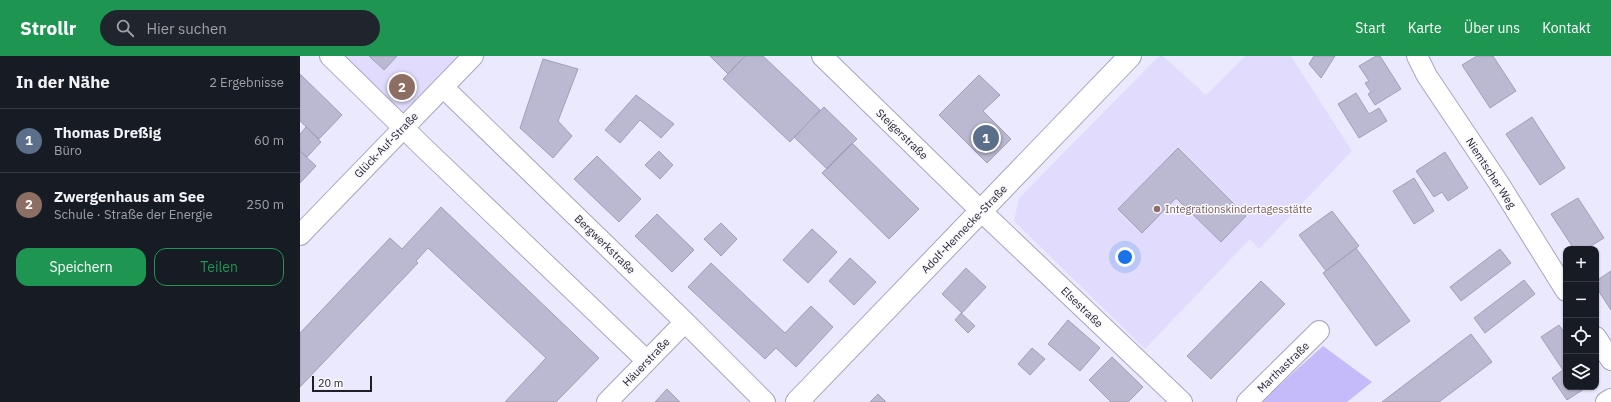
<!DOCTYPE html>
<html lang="de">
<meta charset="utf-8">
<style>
body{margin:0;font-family:"IBM Plex Sans",sans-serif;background:#20242c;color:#f1f3f6}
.controls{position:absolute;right:12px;bottom:12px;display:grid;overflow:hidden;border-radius:8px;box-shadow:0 1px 3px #0004}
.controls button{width:36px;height:36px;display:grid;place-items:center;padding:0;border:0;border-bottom:1px solid #363941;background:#171b24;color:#f1f3f6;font:20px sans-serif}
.scale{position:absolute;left:12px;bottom:10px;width:60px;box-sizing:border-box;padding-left:4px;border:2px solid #201f28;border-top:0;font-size:11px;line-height:14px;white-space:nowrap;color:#201f28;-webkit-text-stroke:3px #f9f8fe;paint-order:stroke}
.you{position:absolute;left:825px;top:201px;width:14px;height:14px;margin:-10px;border:3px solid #fff;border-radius:50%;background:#1a73e8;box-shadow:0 0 0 6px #1a73e833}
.badge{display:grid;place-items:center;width:26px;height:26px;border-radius:50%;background:#1e9652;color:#fff;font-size:13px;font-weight:700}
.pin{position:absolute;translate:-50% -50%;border:2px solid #fff;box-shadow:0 1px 4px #0006}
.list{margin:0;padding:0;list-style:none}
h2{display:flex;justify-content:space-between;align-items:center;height:52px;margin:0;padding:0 16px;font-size:17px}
h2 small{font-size:13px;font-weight:400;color:#9ea1a6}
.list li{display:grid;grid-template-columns:26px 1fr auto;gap:12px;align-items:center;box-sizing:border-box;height:64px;padding:0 16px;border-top:1px solid #363941}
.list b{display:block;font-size:15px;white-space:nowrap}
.list p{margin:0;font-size:13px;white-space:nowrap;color:#9ea1a6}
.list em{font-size:13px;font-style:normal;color:#9ea1a6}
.actions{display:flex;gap:8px;padding:12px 16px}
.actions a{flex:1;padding:9px 0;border:1px solid #1e9652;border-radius:12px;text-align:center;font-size:14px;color:#1e9652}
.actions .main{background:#1e9652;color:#fff}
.icon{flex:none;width:22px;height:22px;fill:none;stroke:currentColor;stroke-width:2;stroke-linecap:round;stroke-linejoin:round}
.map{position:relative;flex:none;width:1311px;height:346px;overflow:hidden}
header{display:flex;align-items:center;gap:24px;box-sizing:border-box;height:56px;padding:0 20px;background:#1e9652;color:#fff}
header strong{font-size:19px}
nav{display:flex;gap:22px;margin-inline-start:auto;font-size:14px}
.search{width:280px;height:36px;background:#20242c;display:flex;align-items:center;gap:10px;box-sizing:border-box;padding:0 14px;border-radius:22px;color:#9ea1a6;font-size:15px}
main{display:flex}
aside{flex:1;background:#171b24}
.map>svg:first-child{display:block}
</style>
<header>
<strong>Strollr</strong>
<div class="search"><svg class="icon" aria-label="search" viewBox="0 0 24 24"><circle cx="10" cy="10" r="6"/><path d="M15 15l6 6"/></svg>Hier suchen</div>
<nav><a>Start</a><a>Karte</a><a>Über uns</a><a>Kontakt</a></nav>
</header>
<main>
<aside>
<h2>In der Nähe<small>2 Ergebnisse</small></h2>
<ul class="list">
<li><span class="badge" style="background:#5c6f8a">1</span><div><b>Thomas Dreßig</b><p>Büro</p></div><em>60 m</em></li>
<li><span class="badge" style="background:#8d6e63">2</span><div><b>Zwergenhaus am See</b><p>Schule · Straße der Energie</p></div><em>250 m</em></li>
</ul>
<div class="actions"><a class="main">Speichern</a><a>Teilen</a></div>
</aside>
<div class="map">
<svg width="1311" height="346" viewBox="0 0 1311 346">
<rect width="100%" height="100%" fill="#ebe9fe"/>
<path fill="#e1dcfe" d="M40 0H160L104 63Z
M859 0H863L906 39 945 0H991L1052 95 959 193 950 183 845 293 714 165 719 142Z"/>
<path fill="#c5bbfb" d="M1023 290 1072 326 1047 346H961Z"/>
<path fill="#bbb8d2" stroke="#a29fb8" d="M69 0H97L84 14Z
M410 0H445L428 18Z
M445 0H463L520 54 490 86 423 23Z
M1014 0H1035L1021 22 1009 8Z
M1076 0H1080L1101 33 1075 49 1068 38 1071 36 1065 27 1069 25 1059 10Z
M1177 0H1193L1216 35 1190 52 1162 9Z
M243 3 278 13 258 65 272 80 253 102 220 72Z
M0 18 42 59 19 83 0 65Z
M679 19 700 39 683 55 711 83 687 107 639 59Z
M1056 37 1069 58 1079 52 1087 65 1059 82 1038 48Z
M336 39 374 68 361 82 340 64 320 87 305 74Z
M524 51 557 83 527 113 494 81Z
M1232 61 1265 112 1240 129 1206 78Z
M6 71 21 86 7 101 0 95V78Z
M552 87 619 153 589 183 522 117Z
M878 92 946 160 921 186 876 142 842 177 818 153Z
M0 95 16 110 0 127Z
M359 95 373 109 360 123 345 109Z
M1145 96 1168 132 1148 145 1142 136 1134 141 1116 115Z
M297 100 341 143 319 166 274 123Z
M1114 122 1134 155 1114 168 1093 135Z
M1278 142 1304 182 1286 193H1274L1251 158Z
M141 151 299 302 256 346H205L246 302 128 192 116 205 118 207 0 331V277L90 182 102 193Z
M1032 155 1059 190 1026 215 999 179Z
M357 158 394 194 372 216 335 180Z
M421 167 437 183 421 200 404 183Z
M512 173 537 196 508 227 483 204Z
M1056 192 1110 265 1076 290 1023 217Z
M1200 193 1211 207 1161 245 1150 231Z
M550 202 576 226 554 249 529 225Z
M411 207 485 277 511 250 533 271 496 311 476 292 465 303 388 231Z
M666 212 686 231 662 257 642 238Z
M1311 215V254L1296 231V225Z
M1224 224 1235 238 1185 277 1174 262Z
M961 225 985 248 911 323 887 300Z
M661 257 675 270 668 277 655 264Z
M768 264 800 292 780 315 748 288Z
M1259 269 1266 279V331H1287L1267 344 1252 322 1263 314 1241 281Z
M1171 278 1192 306 1139 346H1082Z
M732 292 745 303 730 319 718 308Z
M812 301 843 331 828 346H811L789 324Z
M367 333 380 346H355Z
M578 338 586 346H570Z"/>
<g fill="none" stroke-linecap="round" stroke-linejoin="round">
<g stroke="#a8a5be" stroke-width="22">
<path id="street" d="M30 0 122 90 347 305
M522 0 681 155 882 346
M1117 0 1127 20 1198 126 1266 235
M143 31 385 266 465 346
M0 179 173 0
M1296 281 1311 304
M307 346 385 266
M947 346 1019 275
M1306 346 1311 343"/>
</g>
<g stroke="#a8a5be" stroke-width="24">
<path id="secondary" d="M497 346 830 0"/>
</g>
<use href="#street" stroke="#fff" stroke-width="20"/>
<use href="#secondary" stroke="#fff" stroke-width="22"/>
</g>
<circle fill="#8d6e63" stroke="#f9f8fe" stroke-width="1.5" cx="857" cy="153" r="4"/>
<g text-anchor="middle" stroke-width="3" stroke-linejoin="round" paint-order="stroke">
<g font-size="11" fill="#201f28" stroke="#f9f8fe">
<text transform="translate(602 78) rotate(44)" y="4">Steigerstraße</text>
<text transform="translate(86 89) rotate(-46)" y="4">Glück-Auf-Straße</text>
<text transform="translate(1191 117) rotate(57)" y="4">Niemtscher Weg</text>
<text transform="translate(664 173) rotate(-46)" y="4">Adolf-Hennecke-Straße</text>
<text transform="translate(305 188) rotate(44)" y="4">Bergwerkstraße</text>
<text transform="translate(782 251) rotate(44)" y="4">Elsestraße</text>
<text transform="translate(346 306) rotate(-46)" y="4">Häuerstraße</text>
<text transform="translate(983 311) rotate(-44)" y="4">Marthastraße</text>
</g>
<g font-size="11" fill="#785e54" stroke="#f9f8fe" text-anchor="start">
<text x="865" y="157">Integrationskindertagesstätte</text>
</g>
</g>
</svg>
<div class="controls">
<button>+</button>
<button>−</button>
<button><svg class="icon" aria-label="locate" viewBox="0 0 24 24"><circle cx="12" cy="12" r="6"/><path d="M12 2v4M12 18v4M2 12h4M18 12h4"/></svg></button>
<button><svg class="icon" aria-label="layers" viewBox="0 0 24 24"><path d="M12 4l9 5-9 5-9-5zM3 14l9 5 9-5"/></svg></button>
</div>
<div class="scale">20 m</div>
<div class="you"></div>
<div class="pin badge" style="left:686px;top:82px;background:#5c6f8a">1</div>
<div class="pin badge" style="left:102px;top:31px;background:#8d6e63">2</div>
</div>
</main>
